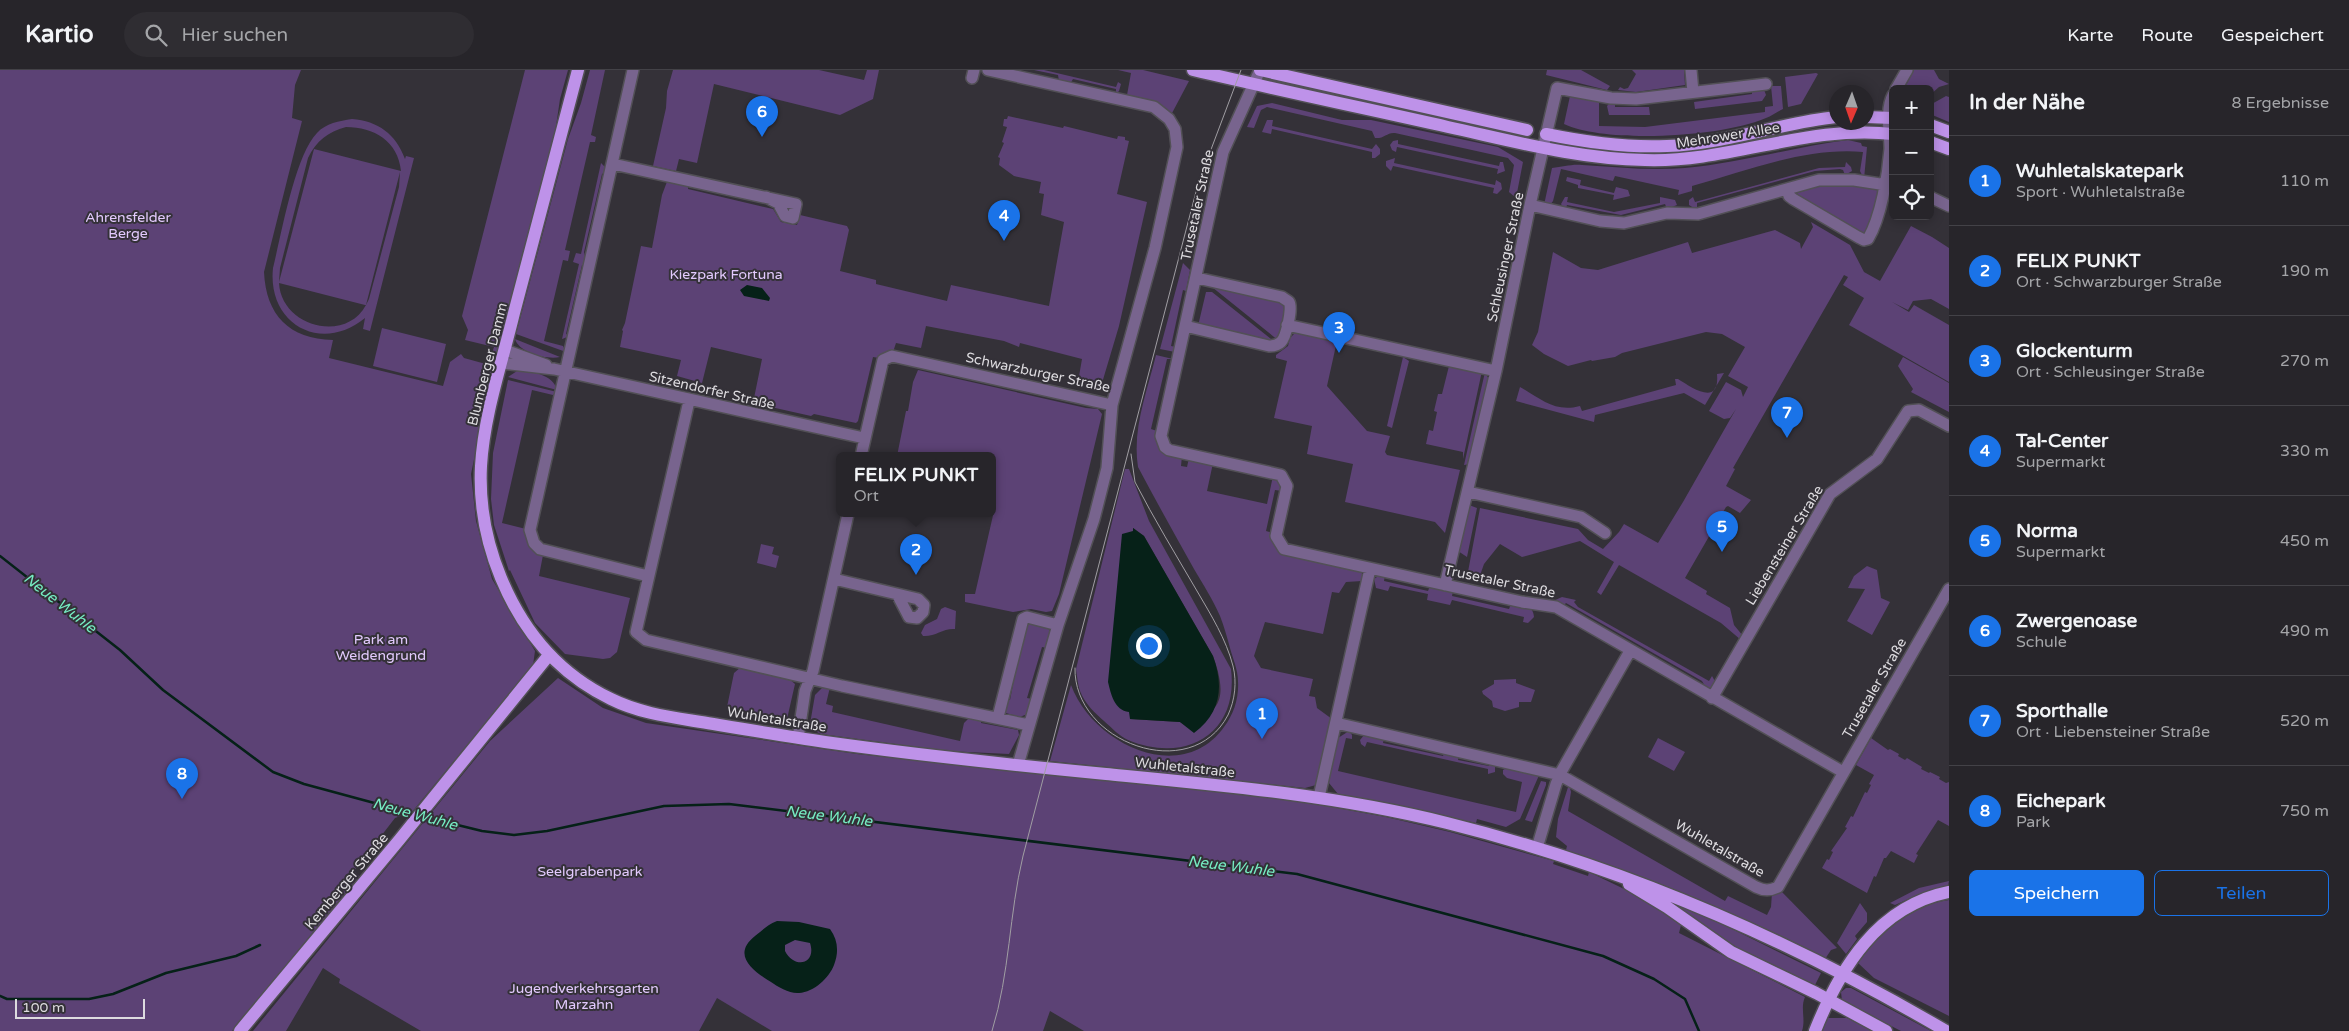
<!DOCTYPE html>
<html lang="de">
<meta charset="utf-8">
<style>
body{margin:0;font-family:"Varela Round",sans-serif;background:#2f2d32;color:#f1f3f6}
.controls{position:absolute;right:15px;top:15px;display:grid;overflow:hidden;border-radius:8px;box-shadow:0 2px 12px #0003}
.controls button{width:45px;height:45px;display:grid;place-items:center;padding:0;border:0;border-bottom:1px solid #434247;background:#27252a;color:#f1f3f6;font:25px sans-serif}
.compass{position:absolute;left:1829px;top:15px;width:45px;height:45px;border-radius:50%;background:#27252a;box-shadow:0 2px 12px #0003;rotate:182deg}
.scale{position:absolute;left:15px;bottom:12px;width:130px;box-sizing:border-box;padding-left:5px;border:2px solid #dddbdf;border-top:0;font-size:14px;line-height:18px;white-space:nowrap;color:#dddbdf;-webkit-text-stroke:4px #343138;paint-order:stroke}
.you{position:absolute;left:1148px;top:575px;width:18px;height:18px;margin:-12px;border:4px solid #fff;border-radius:50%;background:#1a73e8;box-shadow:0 0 0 8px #1a73e833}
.badge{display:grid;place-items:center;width:32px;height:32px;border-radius:50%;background:#1a73e8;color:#fff;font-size:16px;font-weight:700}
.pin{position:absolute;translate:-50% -41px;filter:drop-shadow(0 1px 2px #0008)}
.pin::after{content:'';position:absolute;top:26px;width:18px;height:15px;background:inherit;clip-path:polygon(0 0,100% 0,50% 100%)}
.popup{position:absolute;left:836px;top:382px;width:160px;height:65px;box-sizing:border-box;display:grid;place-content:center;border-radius:8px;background:#27252a;filter:drop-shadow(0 1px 4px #0005);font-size:16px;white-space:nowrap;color:#a4a5a8}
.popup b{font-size:19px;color:#f1f3f6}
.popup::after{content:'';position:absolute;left:50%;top:100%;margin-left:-10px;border:10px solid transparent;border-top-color:#27252a}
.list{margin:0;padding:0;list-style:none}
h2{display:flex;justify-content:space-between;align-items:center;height:65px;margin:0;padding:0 20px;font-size:21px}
h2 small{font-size:16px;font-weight:400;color:#a4a5a8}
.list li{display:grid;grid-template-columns:32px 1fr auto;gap:15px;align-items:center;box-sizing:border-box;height:90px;padding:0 20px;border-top:1px solid #434247}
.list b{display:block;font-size:19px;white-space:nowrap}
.list p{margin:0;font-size:16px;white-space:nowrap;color:#a4a5a8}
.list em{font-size:16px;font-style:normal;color:#a4a5a8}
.actions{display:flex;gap:10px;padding:15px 20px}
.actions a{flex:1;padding:11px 0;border:1px solid #1a73e8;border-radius:8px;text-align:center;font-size:18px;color:#1a73e8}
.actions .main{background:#1a73e8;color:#fff}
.icon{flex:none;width:28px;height:28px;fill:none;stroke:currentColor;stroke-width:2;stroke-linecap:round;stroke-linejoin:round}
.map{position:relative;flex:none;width:1949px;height:961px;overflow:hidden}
header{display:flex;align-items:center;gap:30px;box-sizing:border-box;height:70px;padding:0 25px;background:#27252a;border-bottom:1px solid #434247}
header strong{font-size:24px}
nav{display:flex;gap:28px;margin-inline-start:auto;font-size:18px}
.search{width:350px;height:45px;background:#2f2d32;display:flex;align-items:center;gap:12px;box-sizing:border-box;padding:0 18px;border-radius:28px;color:#a4a5a8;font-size:19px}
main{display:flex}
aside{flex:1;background:#27252a}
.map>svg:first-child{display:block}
</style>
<header>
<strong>Kartio</strong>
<div class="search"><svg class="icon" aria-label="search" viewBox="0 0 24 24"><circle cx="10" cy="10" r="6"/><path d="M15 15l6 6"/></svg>Hier suchen</div>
<nav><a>Karte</a><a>Route</a><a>Gespeichert</a></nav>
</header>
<main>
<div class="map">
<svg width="1949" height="961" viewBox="0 0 1949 961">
<rect width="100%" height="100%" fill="#343138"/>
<path fill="#5c4275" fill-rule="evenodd" d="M0 0H301L295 15 292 48 302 51 264 202C266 245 289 269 333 270L329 288 443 316 450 292 461 284 464 288 493 296 471 404 476 451 492 509 535 581 533 595 412 742 395 748 354 801 359 806 232 961H0Z
M525 0H568L560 29 555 63 498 282 492 283 494 277 465 270 468 260 462 246Z
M590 0H605L591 65 596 67 595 72H590L565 180 570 181 568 191 563 190 544 271 563 276 566 282 516 264 568 69 581 33Z
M673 0H819L864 10 867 0H879L873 29 840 45 714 14 697 93 679 89 676 101 653 96 666 38 667 21Z
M1034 0H1044L1116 17 1118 12 1121 14 1119 21 1116 24V19L1073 9 1070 14 1059 11 1058 5Z
M1118 0H1143L1189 11 1171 45 1130 28 1127 25 1131 3Z
M1547 0H1581L1610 16 1607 20 1546 5Z
M1632 0H1684L1685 15 1636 22 1618 20 1620 17 1624 19 1628 18 1636 4Z
M1914 0H1934L1939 9 1949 14 1939 17 1930 25V19H1908L1905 17Z
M1816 3 1818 4 1801 34 1788 37 1785 7Z
M1281 12 1390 36 1420 39 1526 65 1525 67 1280 16Z
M1771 16H1781L1783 39C1777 42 1772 46 1766 48 1722 67 1607 74 1564 54L1570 26 1599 30V56L1645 57 1765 42V37L1773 36Z
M1763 17 1766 25 1762 31 1695 39 1694 32 1752 24V19Z
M1946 26 1949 27V52L1930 44V35Z
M1611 32H1615V37H1649L1650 45H1609L1607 36Z
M1272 33 1342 50H1371L1498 77 1523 92 1516 128 1509 122 1514 95 1508 88 1395 63C1387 62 1384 69 1375 68L1372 61 1267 37 1261 40 1254 58 1247 57 1257 36Z
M1008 46 1063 58 1064 56 1117 69 1118 66 1125 67V70L1129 71 1117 124 1147 132 1119 256 1102 313 1097 317 1078 312 1082 289 1020 273 1019 277 1004 271 926 256 921 278 896 273 893 282H885L879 288 873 287 858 351 856 353 814 344 811 346 753 333 762 289 711 277 702 313 677 306 681 290 620 277 623 261 622 260 625 253 641 176 652 178 662 125 668 109 688 113V119L773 139 781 152 797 155 800 145 847 156 849 160 840 201 876 210V214L947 231 951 215 1049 236 1064 152 1041 145 1044 124 1039 123 1041 112 1014 106 999 95 1000 88 998 87 1004 73 1002 72 1007 57 1003 56 1004 49H1007Z
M352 49C378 51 396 64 405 89L406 86 414 88 370 261 363 259 365 248C321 284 267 254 273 198 281 166 295 85 317 63 326 53 339 51 352 49ZM346 57C374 57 398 71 401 101L314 79 279 212 280 198 308 88C316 71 328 62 346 57ZM400 102 399 117 369 229 366 235ZM279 213 365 235H366C345 274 281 256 279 213Z
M1267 50H1273L1272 56 1372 79 1376 74 1380 79V84L1375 88H1372V82L1272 59 1271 64 1262 62Z
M1398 70V74L1499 96 1500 92H1503L1505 101 1497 104 1498 99 1397 77 1396 82 1392 80 1390 75 1393 71Z
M1848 70 1861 73 1862 76 1867 77 1864 109 1860 101 1863 82C1805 77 1747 101 1692 116V121L1678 125 1679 120 1615 106 1613 111 1561 99 1553 131 1550 135H1544L1552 98C1563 97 1571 94 1582 95 1616 97 1650 101 1685 98 1740 93 1793 77 1848 70Z
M1395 88 1394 93 1495 115 1496 110 1501 113 1502 119 1497 124 1493 123 1494 118 1393 96 1391 101 1386 96V91Z
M1846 92 1851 97 1852 101 1845 105 1843 100 1840 99 1815 101 1697 133V140L1689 135V130L1693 127 1695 132 1819 98 1845 97Z
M601 93 608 100 602 104 584 182 587 195H582L566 264 570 266 562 269 579 194 573 192 576 183 581 184Z
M1567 107 1581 110 1580 115 1614 123 1616 117 1628 120 1630 126 1613 130 1614 125 1578 118V115L1566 111Z
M1831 113 1874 118 1880 123 1866 166 1796 126 1799 120Z
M1565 127H1568L1567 132 1614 142 1660 133V127L1675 130 1677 135 1667 139 1665 134 1621 145 1567 135 1565 140 1561 134Z
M1811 152 1850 175 1864 202 1880 211 1911 156 1932 167 1949 178V239L1931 229 1913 231 1908 240 1892 232 1909 242 1914 235 1949 255V312L1849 255 1864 228 1843 215 1848 207 1844 205 1733 398 1735 399 1726 416 1751 430 1740 443 1728 436 1726 437 1685 508 1707 521 1706 524 1730 538 1734 555 1743 566 1741 570 1721 553 1619 495 1601 525 1597 522 1614 492 1580 471 1522 487 1500 474 1484 494 1478 511 1467 507 1480 438 1578 459 1588 470 1603 479 1619 462 1624 454 1658 473 1683 432 1736 339 1730 348 1724 349 1709 341 1726 312 1741 320 1743 327 1748 317 1728 306 1745 277 1722 264 1706 262 1622 283 1615 287 1592 291 1591 290 1568 296 1544 284 1532 275 1538 262 1553 182 1581 198 1598 200 1688 172 1692 183 1775 160 1800 173 1801 179 1813 157Z
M1183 193 1190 200 1186 221 1183 220 1171 276 1176 277 1175 282 1160 279Z
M1212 217 1281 230 1286 235 1279 271Z
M1206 222H1212L1276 273 1198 256Z
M382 258 446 274 437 312 373 296Z
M1295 263 1337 271 1327 316 1367 361 1390 366 1385 382 1387 385 1460 400 1445 463 1435 452 1345 432 1353 394 1307 384 1312 356 1274 348 1287 291 1276 288V285L1288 276 1290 268Z
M515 269 560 287C547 290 519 283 515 269Z
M1156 285 1173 289H1167L1151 359 1157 361 1182 386 1181 396 1187 397 1189 388 1213 393 1207 421 1267 434 1273 406 1282 413V421L1275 420 1266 461 1273 463C1272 472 1274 476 1281 482L1360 501 1365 507 1362 511 1346 512 1339 523 1332 522 1323 564 1265 552 1254 586 1261 598 1313 609 1309 626 1315 627 1317 638 1332 649 1316 715 1305 718 1050 691 1071 615C1092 673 1181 717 1224 657 1234 644 1239 628 1238 611 1238 600 1233 589 1230 578 1227 567 1224 556 1220 546 1213 530 1203 514 1194 499 1175 465 1156 431 1138 397 1132 359 1147 322 1156 285Z
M1403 287 1409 291 1392 358 1387 356Z
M1903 287 1949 313V342L1911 322 1913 319 1898 296Z
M1449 296 1482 301 1463 389V382L1426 374 1429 360 1433 361 1437 342 1434 341 1438 324H1442Z
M918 300 1086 338 1098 339 1102 344 1059 524 1052 541 1046 542 1031 539 1013 542 965 532V524H975L994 441 992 440V386H897L906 341H908L913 312Z
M517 301C531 301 553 304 557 320L508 307Z
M1485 302 1489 310 1470 394 1464 395Z
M1724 303 1705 335 1684 323 1595 345 1594 352 1516 331 1520 317C1541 329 1555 343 1580 336L1582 341 1676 315 1675 309H1678C1691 317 1720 338 1717 304Z
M508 310 557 322 553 325 532 320 502 453 526 459 543 485 539 506 630 528 617 582 610 588 603 589 565 584 535 553 510 500 509 501 494 455 491 429 493 383Z
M1125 399H1129L1149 451 1231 599C1239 664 1186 694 1128 670 1119 666 1112 658 1104 651 1095 643 1085 634 1080 621 1078 615 1077 606 1076 599ZM1133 458 1144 466 1213 586C1218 600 1226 624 1215 637 1209 645 1199 652 1191 659L1180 652 1130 649Z
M1469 435 1477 438 1467 487 1458 481Z
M761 474 774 477 772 484 779 486 776 498 757 493Z
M1867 496 1877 500 1881 528 1890 532 1872 565 1847 551 1865 519 1848 518 1854 506Z
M1380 505H1385L1384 511 1428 521 1430 516 1453 521 1452 526 1509 539 1511 534C1522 535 1533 534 1534 547L1528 553 1523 552 1524 547 1452 530 1450 535 1427 530 1428 524 1390 516 1388 521 1376 518 1374 509Z
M1562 527 1576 530 1574 532 1578 537 1709 611 1712 606 1716 613 1711 621 1706 618 1702 611 1566 533 1562 537 1553 531Z
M945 537 956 541 955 559C943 558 935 567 923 566L921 563 925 555 937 549 941 539Z
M1025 552 1048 557 1050 563 1047 578 1042 577 1027 628 1032 629 1027 644 1020 647 1006 643 1005 629 1010 630Z
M741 597 787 607 795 614 787 649 727 637 734 603Z
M558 608 603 638 646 653 857 684 1294 730 1386 747 1450 762 1554 791 1553 794 1588 806 1589 802 1651 832 1690 859 1681 855 1679 863 1805 927C1800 938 1806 949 1802 961H1084L1050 941 1043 961H772L717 928 699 961H421L339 913 340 909 323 898 286 961H253L490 671Z
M1516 609V613L1535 620 1531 632H1519V637L1505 641 1493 637 1492 631 1483 624 1482 621 1494 614V610Z
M823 617H830L826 634 833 636 832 642 960 671 964 653 970 647 981 650V653L1018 660 1019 665 1009 684 947 681 821 664 811 659 810 654 815 625Z
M1349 661 1352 665V669L1346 668 1338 701 1516 742 1522 712 1507 708 1503 704V700L1510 696 1540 703 1520 749 1506 757 1477 749 1476 753 1338 724 1329 713 1330 699 1338 668Z
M1365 664 1384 668 1383 673 1443 686 1445 682 1459 685 1458 690 1489 696 1491 692 1495 695V702L1488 704V699L1367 672 1365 677 1361 674 1360 670Z
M1658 668 1685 682 1674 701 1648 687Z
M1871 668 1888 680 1890 679 1899 684 1898 686 1905 690 1907 688 1922 697 1921 699 1929 703 1930 702 1940 707 1939 709 1946 713 1949 712V756L1938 750 1916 784 1918 785 1914 793 1891 781 1886 788H1884L1876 807 1874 806 1867 823 1822 798 1827 789 1829 790 1833 782 1831 781 1847 758 1845 757 1851 746 1853 747 1865 722 1867 723 1871 715 1869 714 1874 705 1856 695Z
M1541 711 1546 712V715L1532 752 1525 750Z
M1569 714 1571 722 1568 741 1725 831 1728 826 1767 845 1771 837 1772 823 1780 820 1837 878 1831 880 1825 889 1676 821 1566 780 1567 776 1556 767 1558 749Z
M1949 811 1948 816 1929 820 1895 835 1890 833 1919 818Z
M1949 830V946L1874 908 1858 893C1878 861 1910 835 1949 830Z
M1678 832 1821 903 1814 917 1733 876 1679 839 1676 835Z
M1860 833 1867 843V852L1855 866 1857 869 1846 884 1837 873Z
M1846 918H1851L1931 961H1901L1842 931 1841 922Z
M1826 948H1847L1873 961H1820Z"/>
<path fill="#062118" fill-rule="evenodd" d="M747 215 762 218 770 228 769 231 744 226 740 220Z
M1133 458 1144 466 1213 586C1224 616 1221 643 1194 663L1180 652 1130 649 1129 642C1114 640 1111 624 1108 612L1122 464 1133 461Z
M777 851 799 852 830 859C838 870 839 882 834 895 829 908 814 922 799 923 790 924 778 917 771 912 753 901 731 885 755 866 763 860 767 855 777 851ZM795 870 810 873C817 895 794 899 785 881V875Z"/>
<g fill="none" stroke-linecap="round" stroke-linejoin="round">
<path stroke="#062118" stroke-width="2.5" d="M0 486 120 580 163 620 273 702 304 714 415 744
M425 747 482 761 514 765 547 761 664 736 729 734 1297 804 1603 886 1654 909 1685 929 1699 961
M0 926 7 929H89L113 924 166 903 236 886 260 875"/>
<g stroke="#525056" stroke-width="14">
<path id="minor" d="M633 0 530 460 534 473 540 479 648 506
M988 0 1154 37 1169 49 1175 59 1177 77 1155 178 1112 335 1107 398 1094 449 1058 555 1018 695
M1260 0 1223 82 1161 366 1165 377 1169 380 1281 405 1287 416 1276 466 1284 479 1522 532 1556 537 1843 702
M1691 0 1693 22
M972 8 974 0
M1896 19 1907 0
M613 94 796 134 793 148 785 146 778 133 766 127
M1787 119 1789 126 1793 129 1858 167 1864 170 1868 169C1881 147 1888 105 1890 79 1890 63 1885 40 1893 25
M1930 127 1949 136
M1530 135 1600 151 1624 153 1667 143 1698 144 1819 110H1854L1893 116
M1287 255 1496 301
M1185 256 1269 276C1273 276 1277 276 1281 272 1286 267 1293 238 1289 232 1287 230 1284 229 1282 227L1197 208
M505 280 546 295
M501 293 554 299 864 368
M689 331 636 562 646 570 842 616 1029 655
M861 386 883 290 892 286 1112 335
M1468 422 1581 447 1605 463
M834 509 918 529 924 535 923 542 917 548 909 547 897 524
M1445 515 1496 301 1530 135 1557 18 1611 28 1636 29 1766 14
M1712 628 1830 424 1877 389 1908 341 1919 340 1949 356
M998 647 1023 549 1027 547 1058 555
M1336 653 1560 705 1756 817C1764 821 1770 821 1778 817L1949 519
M798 668 805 621 813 601 848 444
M1319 727 1370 499
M1537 778 1556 714 1561 702 1630 581"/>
</g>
<g stroke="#525056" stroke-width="15">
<path id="major" d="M578 0C556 81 535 162 514 243 502 293 484 344 481 396 479 435 486 472 501 508 523 561 559 604 611 629 639 643 670 647 701 652 743 659 784 666 825 672 918 685 1012 695 1106 704 1220 715 1334 725 1447 753 1624 797 1789 869 1946 961
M1193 0C1278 20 1363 38 1448 57 1513 71 1578 89 1645 90 1729 93 1809 54 1893 64
M1260 0 1527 60
M1866 47 1893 48
M1930 55 1949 62
M1546 64C1585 72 1627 78 1667 76 1725 74 1780 53 1836 47
M1930 72 1949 79
M1629 814 1667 837 1731 882 1816 923 1886 961
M240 961 400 769 549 585
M1815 961C1840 898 1878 836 1949 822"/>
</g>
<use href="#minor" stroke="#78648e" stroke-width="11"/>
<use href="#major" stroke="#be92e9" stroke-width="12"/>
<path stroke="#a09ea3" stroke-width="1" d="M1075 598C1073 672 1191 716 1228 645 1235 630 1237 612 1233 596 1226 569 1211 545 1197 521 1176 485 1154 449 1135 412L1131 384
M992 961C1010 903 1009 844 1023 786L1198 114 1241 0"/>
</g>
<g text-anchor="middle" stroke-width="4" stroke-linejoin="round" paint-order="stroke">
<g font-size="14" fill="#dddbdf" stroke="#343138">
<text transform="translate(1728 65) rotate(-9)" y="5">Mehrower Allee</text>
<text transform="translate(1197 135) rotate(-78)" y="5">Trusetaler Straße</text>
<text transform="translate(1505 187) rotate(-78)" y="5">Schleusinger Straße</text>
<text transform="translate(487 294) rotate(-76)" y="5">Blumberger Damm</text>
<text transform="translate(1038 302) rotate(12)" y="5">Schwarzburger Straße</text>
<text transform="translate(712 320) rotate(13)" y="5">Sitzendorfer Straße</text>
<text transform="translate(1784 475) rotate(-59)" y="5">Liebensteiner Straße</text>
<text transform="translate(1500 511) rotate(12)" y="5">Trusetaler Straße</text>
<text transform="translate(1874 618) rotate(-60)" y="5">Trusetaler Straße</text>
<text transform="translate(777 649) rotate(9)" y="5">Wuhletalstraße</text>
<text transform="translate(1185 697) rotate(6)" y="5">Wuhletalstraße</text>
<text transform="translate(1720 778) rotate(30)" y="5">Wuhletalstraße</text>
<text transform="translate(346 811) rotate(-50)" y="5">Kemberger Straße</text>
</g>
<g font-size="14" fill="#e3cafe" stroke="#343138">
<text x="128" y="152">Ahrensfelder<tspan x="128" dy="16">Berge</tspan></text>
<text x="726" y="209">Kiezpark Fortuna</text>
<text x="381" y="574">Park am<tspan x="381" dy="16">Weidengrund</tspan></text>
<text x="590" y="806">Seelgrabenpark</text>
<text x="584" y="923">Jugendverkehrsgarten<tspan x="584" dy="16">Marzahn</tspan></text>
</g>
<g font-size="15" font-style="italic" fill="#76edc3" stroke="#343138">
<text transform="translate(60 533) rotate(38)" y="5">Neue Wuhle</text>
<text transform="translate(415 744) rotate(15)" y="5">Neue Wuhle</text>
<text transform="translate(829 746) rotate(7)" y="5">Neue Wuhle</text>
<text transform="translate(1231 796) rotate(7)" y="5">Neue Wuhle</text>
</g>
</g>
</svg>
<div class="controls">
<button>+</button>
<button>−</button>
<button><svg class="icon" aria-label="locate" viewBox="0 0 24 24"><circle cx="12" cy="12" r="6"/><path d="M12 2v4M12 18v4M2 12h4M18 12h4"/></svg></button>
</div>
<svg class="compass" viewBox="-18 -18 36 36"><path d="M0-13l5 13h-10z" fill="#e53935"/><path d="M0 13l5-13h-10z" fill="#a4a5a8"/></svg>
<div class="scale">100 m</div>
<div class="you"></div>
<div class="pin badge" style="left:1262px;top:669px">1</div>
<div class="pin badge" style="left:916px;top:505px">2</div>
<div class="popup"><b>FELIX PUNKT</b>Ort</div>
<div class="pin badge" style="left:1339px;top:283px">3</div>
<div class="pin badge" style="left:1004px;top:171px">4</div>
<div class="pin badge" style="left:1722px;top:482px">5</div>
<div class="pin badge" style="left:762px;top:67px">6</div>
<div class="pin badge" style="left:1787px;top:368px">7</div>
<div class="pin badge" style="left:182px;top:729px">8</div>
</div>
<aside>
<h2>In der Nähe<small>8 Ergebnisse</small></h2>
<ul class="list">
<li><span class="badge">1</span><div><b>Wuhletalskatepark</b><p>Sport · Wuhletalstraße</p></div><em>110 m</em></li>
<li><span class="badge">2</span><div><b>FELIX PUNKT</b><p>Ort · Schwarzburger Straße</p></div><em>190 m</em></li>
<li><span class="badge">3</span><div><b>Glockenturm</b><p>Ort · Schleusinger Straße</p></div><em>270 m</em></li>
<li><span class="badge">4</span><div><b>Tal-Center</b><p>Supermarkt</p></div><em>330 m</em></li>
<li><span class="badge">5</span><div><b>Norma</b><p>Supermarkt</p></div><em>450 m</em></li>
<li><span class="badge">6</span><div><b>Zwergenoase</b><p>Schule</p></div><em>490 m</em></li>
<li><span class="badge">7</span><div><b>Sporthalle</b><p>Ort · Liebensteiner Straße</p></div><em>520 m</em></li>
<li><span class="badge">8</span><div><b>Eichepark</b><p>Park</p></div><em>750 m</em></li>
</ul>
<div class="actions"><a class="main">Speichern</a><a>Teilen</a></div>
</aside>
</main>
